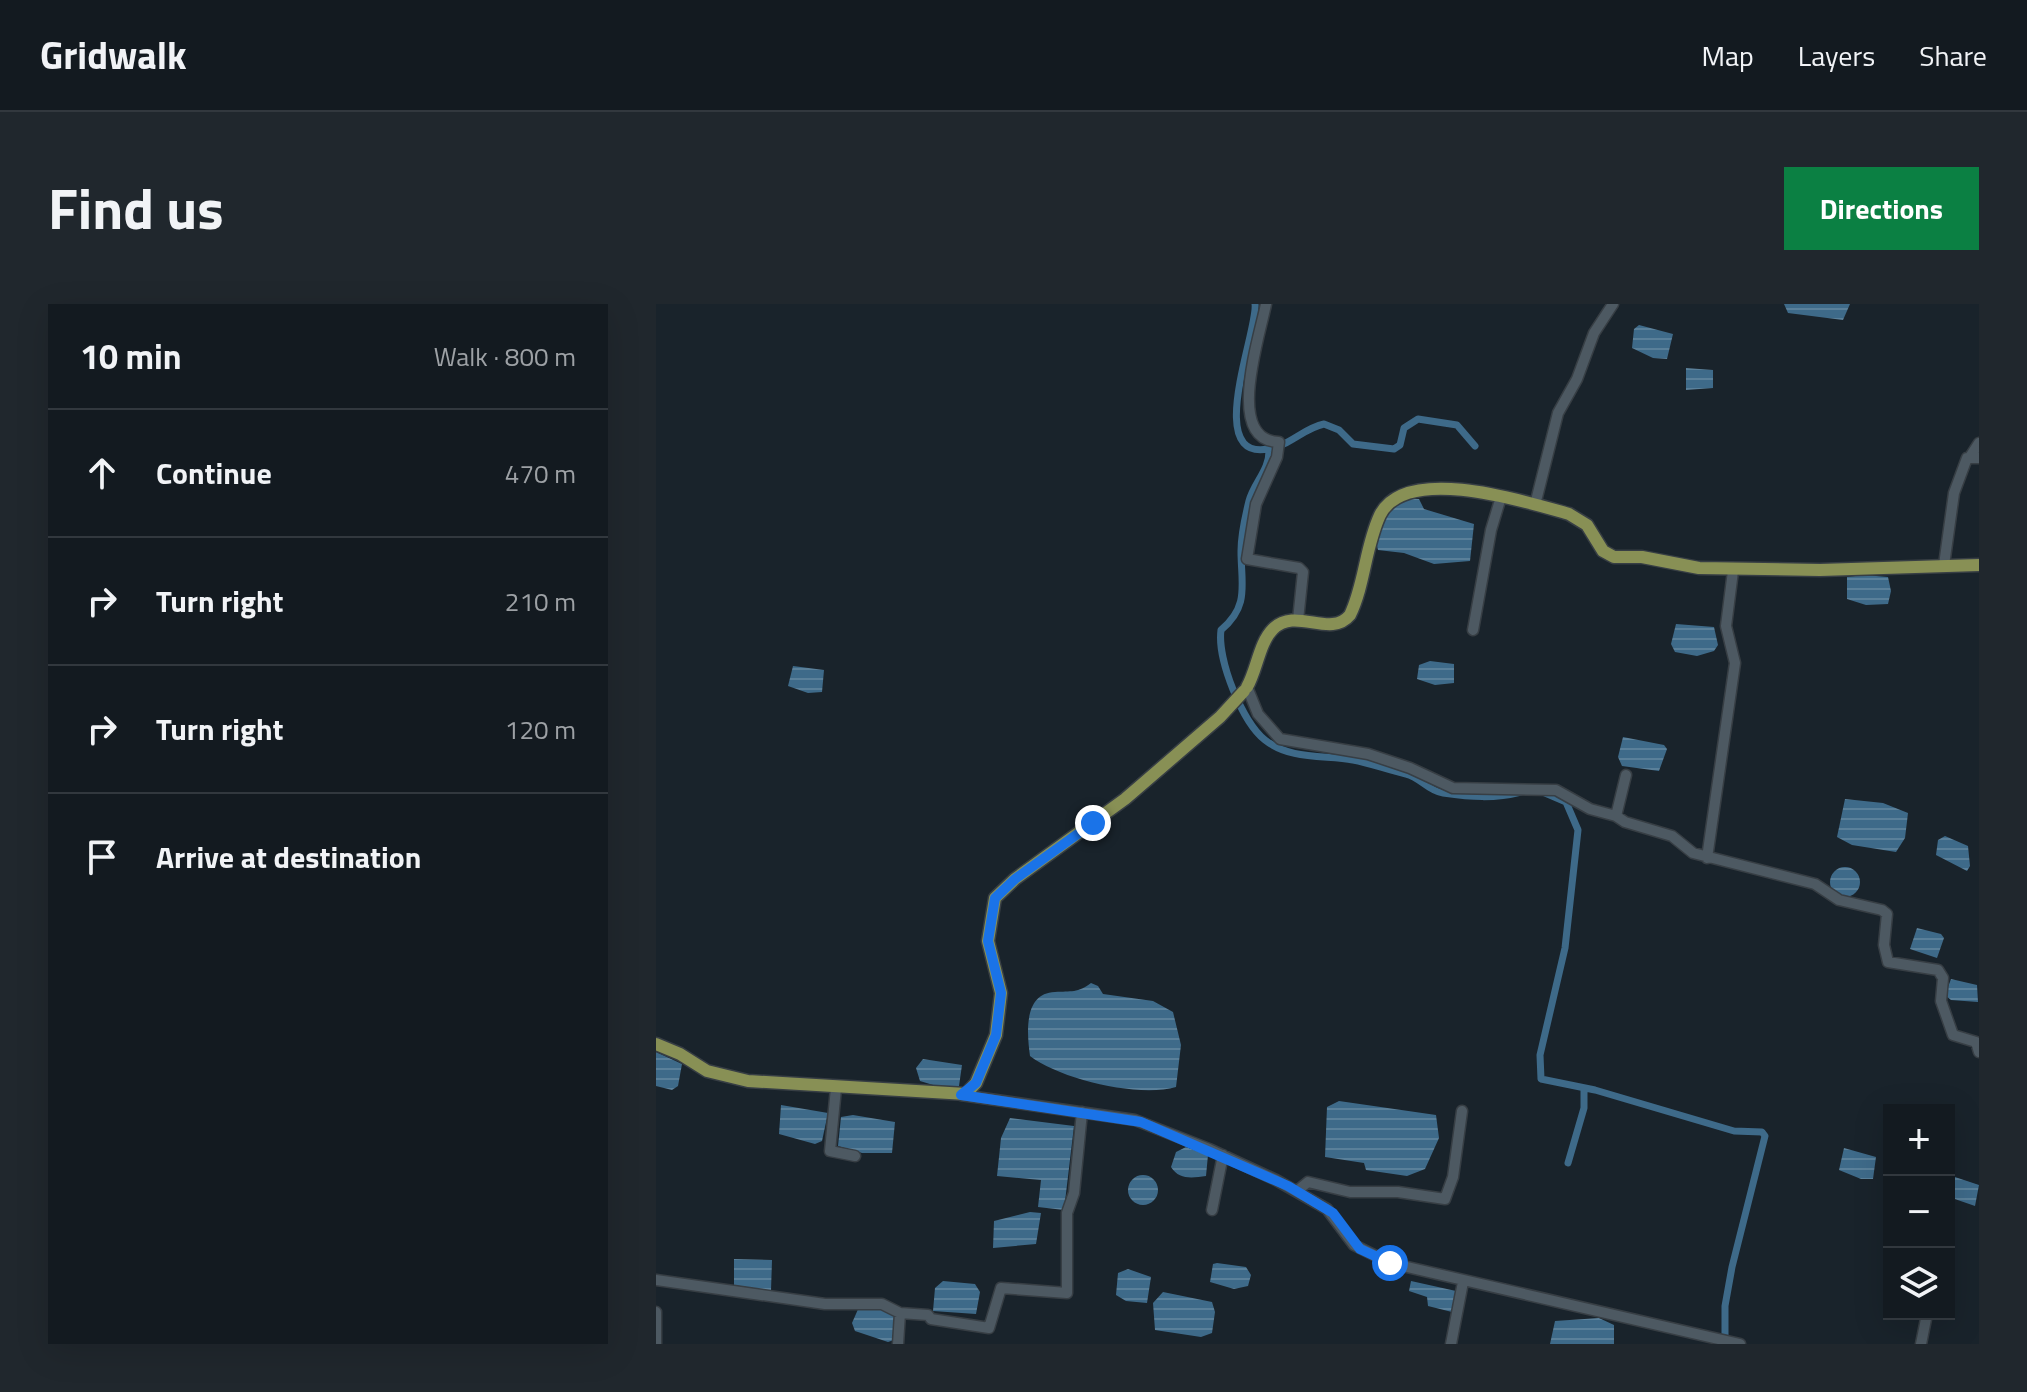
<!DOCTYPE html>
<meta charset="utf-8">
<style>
body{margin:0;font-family:"Titillium Web",sans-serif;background:#20272d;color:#f1f3f6}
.controls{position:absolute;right:24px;bottom:24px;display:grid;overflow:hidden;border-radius:0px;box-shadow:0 8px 32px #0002}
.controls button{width:72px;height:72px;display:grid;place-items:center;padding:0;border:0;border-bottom:2px solid #32383e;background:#131a20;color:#f1f3f6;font:40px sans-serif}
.stop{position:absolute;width:24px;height:24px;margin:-18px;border:6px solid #1a73e8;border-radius:50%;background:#fff}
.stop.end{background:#1a73e8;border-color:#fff;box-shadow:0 2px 8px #0008}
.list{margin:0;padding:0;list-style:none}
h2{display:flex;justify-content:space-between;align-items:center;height:104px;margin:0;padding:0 32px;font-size:34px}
h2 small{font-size:26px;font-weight:400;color:#9da1a5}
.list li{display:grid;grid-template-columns:52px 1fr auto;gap:24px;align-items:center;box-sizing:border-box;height:128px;padding:0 32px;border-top:2px solid #32383e}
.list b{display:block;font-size:30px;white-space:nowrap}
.list em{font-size:26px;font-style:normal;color:#9da1a5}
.icon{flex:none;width:44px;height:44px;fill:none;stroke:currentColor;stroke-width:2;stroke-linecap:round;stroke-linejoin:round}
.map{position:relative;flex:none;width:1323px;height:1040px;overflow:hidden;border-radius:0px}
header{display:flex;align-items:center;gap:48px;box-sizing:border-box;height:112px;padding:0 40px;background:#131a20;border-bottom:2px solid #32383e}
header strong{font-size:38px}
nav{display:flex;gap:44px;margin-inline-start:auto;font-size:28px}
.intro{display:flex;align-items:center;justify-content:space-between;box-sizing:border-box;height:192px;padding:0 48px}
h1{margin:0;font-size:56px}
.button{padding:20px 36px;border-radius:0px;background:#0b8043;color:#fff;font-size:28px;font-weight:700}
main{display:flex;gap:48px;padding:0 48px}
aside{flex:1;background:#131a20;border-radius:0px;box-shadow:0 8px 32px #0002}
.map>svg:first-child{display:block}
</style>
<header>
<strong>Gridwalk</strong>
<nav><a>Map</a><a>Layers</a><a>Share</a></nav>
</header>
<div class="intro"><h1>Find us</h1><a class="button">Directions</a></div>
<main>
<aside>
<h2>10 min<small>Walk · 800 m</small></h2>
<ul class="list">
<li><svg class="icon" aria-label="ahead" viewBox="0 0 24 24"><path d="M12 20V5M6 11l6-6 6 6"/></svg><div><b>Continue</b></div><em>470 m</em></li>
<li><svg class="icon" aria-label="right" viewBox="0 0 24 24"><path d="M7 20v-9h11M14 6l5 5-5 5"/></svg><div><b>Turn right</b></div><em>210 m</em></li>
<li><svg class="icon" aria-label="right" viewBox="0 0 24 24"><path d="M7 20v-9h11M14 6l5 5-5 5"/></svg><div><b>Turn right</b></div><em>120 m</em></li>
<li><svg class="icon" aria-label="arrive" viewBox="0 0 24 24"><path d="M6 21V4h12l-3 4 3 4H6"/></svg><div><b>Arrive at destination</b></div></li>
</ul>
</aside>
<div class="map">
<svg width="1323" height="1040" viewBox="0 0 1323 1040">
<defs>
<pattern id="water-rules" width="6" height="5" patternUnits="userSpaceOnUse" patternTransform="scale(2)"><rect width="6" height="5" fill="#3e6a89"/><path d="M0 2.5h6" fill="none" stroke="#5a809a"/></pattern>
</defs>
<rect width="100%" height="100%" fill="#19232b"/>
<path fill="url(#water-rules)" d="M1128 0H1194L1187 16 1132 9Z
M983 21 1017 30 1011 55 997 54 976 44 978 25Z
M1030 64 1057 66V84L1030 86Z
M752 195H763L768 205 818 220 814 257 778 260 748 249 722 246C715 222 733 204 752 195Z
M1208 271 1232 273 1235 287 1232 300 1210 301 1191 295V273Z
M1020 320 1058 323 1062 341 1058 347 1041 352 1019 348 1015 340Z
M774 357 798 360V379L779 381 761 375 763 361Z
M137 362 168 366 166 388 152 389 132 382Z
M967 433 1008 441 1011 445 1003 467 966 462 962 453Z
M1189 495 1227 499 1252 509 1249 534 1240 548 1196 541 1181 533Z
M1289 532 1312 542 1314 562 1311 567 1280 551 1282 536Z
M1174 578a15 15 0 1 1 30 0a15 15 0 1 1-30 0Z
M1261 624 1285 630 1288 634 1281 654 1254 645Z
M1295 675 1321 681 1322 698 1295 696 1289 691Z
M435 679 442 682 447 690 497 697 517 708 525 741 520 783C482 794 404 775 374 752 371 730 367 689 399 688 415 687 422 689 435 679Z
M0 748 26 760 22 782 16 786 0 782Z
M267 755 306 761 303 782 287 784 264 777 260 764Z
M683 797 780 811 783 834 769 865 751 872 710 866 708 859 669 853 671 803Z
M125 801 172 809 166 837 159 840 123 830Z
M197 811 239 818 236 849H206L182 842 185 813Z
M354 814 418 822 408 906 382 903 385 876 341 872 345 834Z
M530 843 552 851 550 872C536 874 523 876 515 863L520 848Z
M1188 844 1220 853 1217 875H1205L1183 866Z
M1293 871 1323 881 1319 902 1293 893Z
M472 886a15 15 0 1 1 30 0a15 15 0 1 1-30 0Z
M374 908 385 909 380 940 337 944 338 917Z
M78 955 116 956 115 987 78 981Z
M561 959 590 963 595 971 592 982 578 985 554 978 557 960Z
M472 965 495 973 491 999 470 997 460 991 462 969Z
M287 977 319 980 324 988 320 1010 277 1007 279 984Z
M755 977 800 987 796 1008 772 1002 771 993 753 987Z
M507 988 556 998 559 1008 556 1029 545 1033 499 1026 497 999Z
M203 1003 227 1005 240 1011 238 1036 232 1038 199 1027 196 1019Z
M943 1014 958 1021V1040H894L899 1017Z"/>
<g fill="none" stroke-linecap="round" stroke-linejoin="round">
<path stroke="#3e6a89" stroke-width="7" d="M599 0C603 24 547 157 612 145 633 142 648 124 668 120L683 126 697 140 738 145 744 141 748 124 762 115 801 121 819 142
M613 145C614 166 598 178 593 197 589 213 585 230 585 247 585 280 594 302 565 326 561 355 586 418 609 436 634 456 668 451 697 456 714 459 732 466 750 470 764 473 772 487 787 489 815 493 838 495 865 488
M889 489 910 498 922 526 909 644 884 751 885 775 939 786 1078 827 1106 828 1109 832 1076 963 1069 1002V1038
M912 859 928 804V785"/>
<g stroke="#373e44" stroke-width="13">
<path id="minor" d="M610 0C604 32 568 137 623 138L621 153 600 200 591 255 643 264 647 268 642 316
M1314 153 1323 139
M879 201 902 109 921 75 938 29 957 0
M1288 261 1298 189 1311 154H1323
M817 326 835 226 845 193
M591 383 602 410 624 435 712 450 754 464 797 484 900 486 934 505 960 512 970 471
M960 512 969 518 1016 532 1037 549 1159 580 1183 596 1226 606 1231 610 1228 641 1232 658 1282 666 1287 674 1285 697 1297 731 1320 738 1323 748
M1051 554 1079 359 1070 322 1077 267
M180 784 174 847 199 852
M305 791 479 816 553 845 620 876 671 905 698 941 734 959 1084 1040
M641 887 652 878 694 888H742L789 895 797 873 806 807
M556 906 567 851
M0 976 169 1000H226L244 1009 272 1011 275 1015 333 1024 345 984 411 989V909L418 889 426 808
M0 1008V1040
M242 1040 244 1009
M795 1040 807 978
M1265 1040 1271 1010"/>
</g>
<g stroke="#373e44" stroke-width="15">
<path id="major" d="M591 383C601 366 603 339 617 325 640 302 674 335 694 311 709 280 709 243 724 211 750 159 871 198 913 210L931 221 947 247 958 253H986L1043 264 1164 266 1323 261
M0 740 24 750 51 767 92 777 310 790 320 779 340 731 345 689 332 637 339 594 359 575 469 495 564 413 588 387"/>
</g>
<use href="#minor" stroke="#4d5962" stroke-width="10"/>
<use href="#major" stroke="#889055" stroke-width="12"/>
</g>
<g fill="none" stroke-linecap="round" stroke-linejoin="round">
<path stroke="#1a73e8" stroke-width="10" d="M437 519 359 575 339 594 332 637 345 689 340 731 320 779 305 791 485 818 632 882 677 909 704 945 734 959"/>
</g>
</svg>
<div class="controls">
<button>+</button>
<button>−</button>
<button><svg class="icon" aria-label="layers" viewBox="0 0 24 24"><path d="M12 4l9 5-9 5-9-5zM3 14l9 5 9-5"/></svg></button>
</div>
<div class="stop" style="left:734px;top:959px"></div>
<div class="stop end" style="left:437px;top:519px"></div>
</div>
</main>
